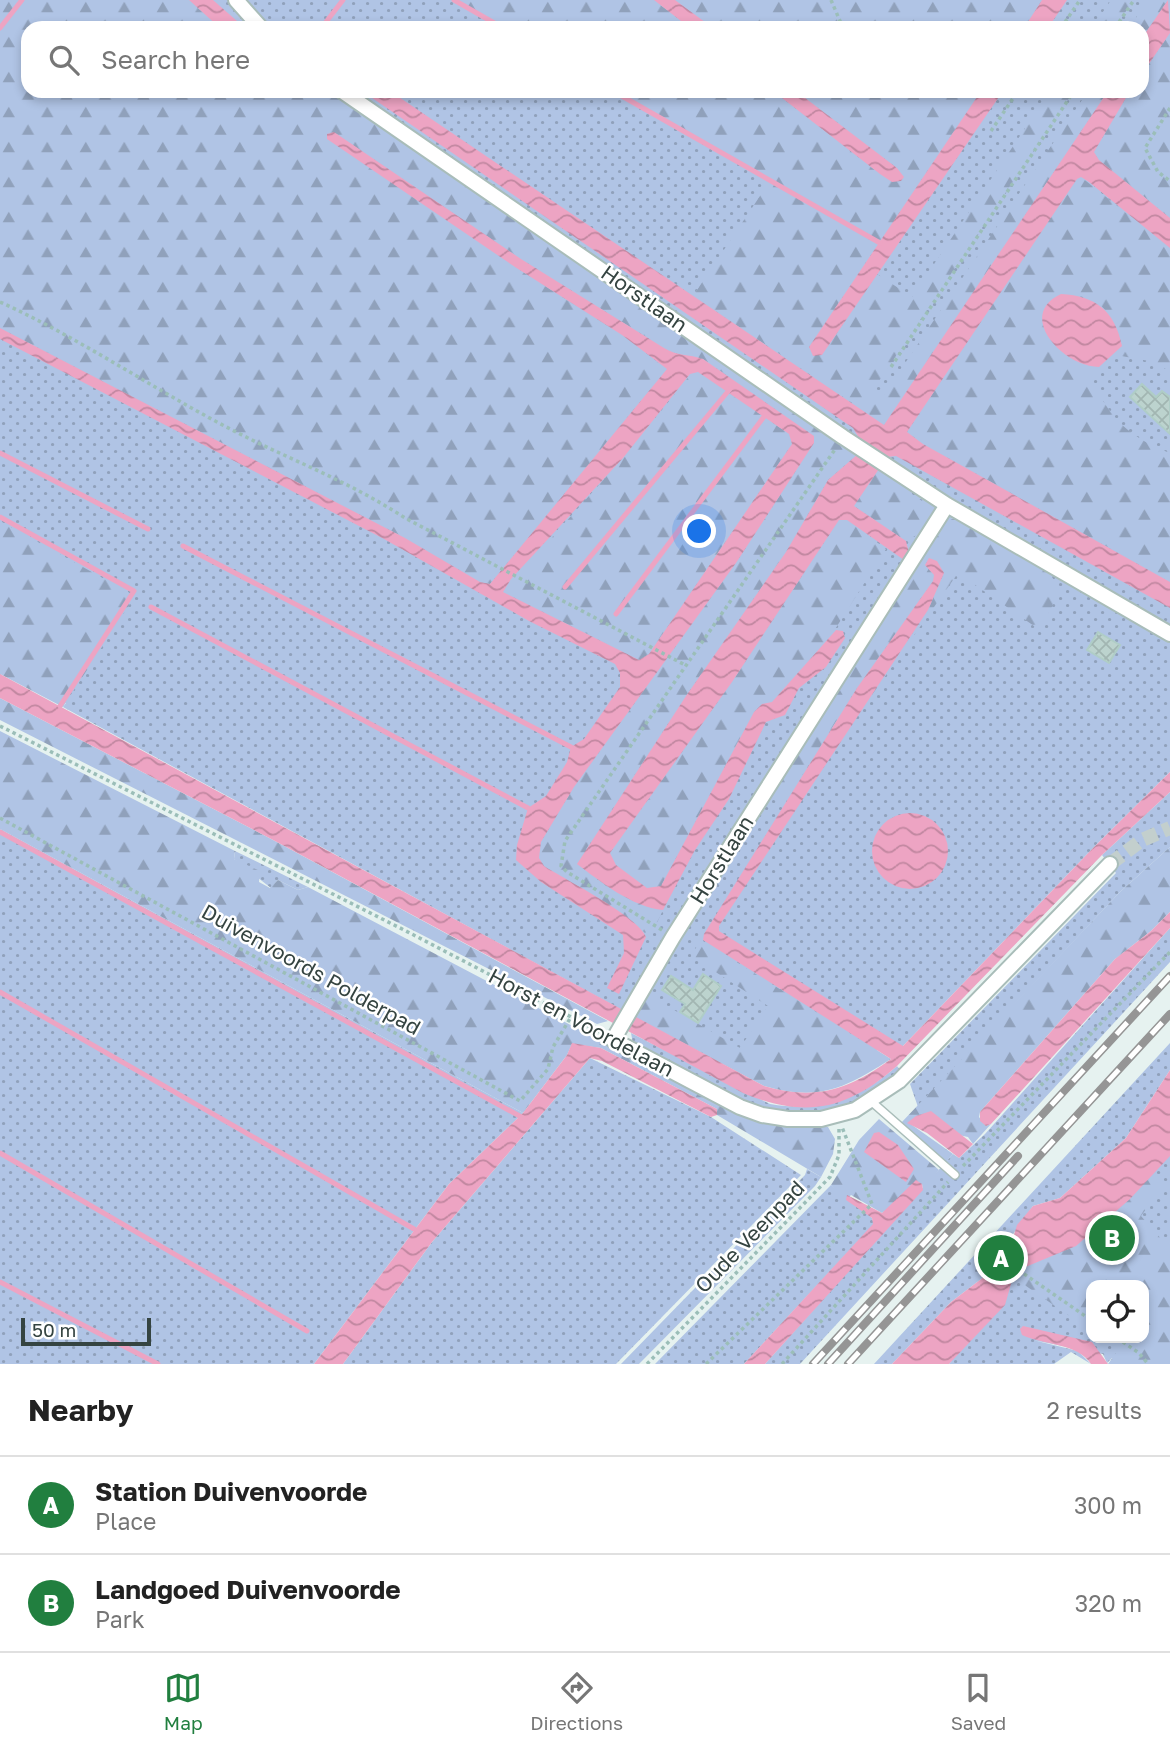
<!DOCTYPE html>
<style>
body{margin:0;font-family:"Golos Text",sans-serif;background:#f6f6f6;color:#222}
.controls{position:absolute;right:21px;bottom:21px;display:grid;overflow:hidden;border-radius:14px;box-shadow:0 4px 10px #0003}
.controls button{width:63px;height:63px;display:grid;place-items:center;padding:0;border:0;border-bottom:2px solid #e0e0e0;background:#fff;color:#222;font:35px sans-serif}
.scale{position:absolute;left:21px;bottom:18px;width:130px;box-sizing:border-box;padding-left:7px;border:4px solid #354441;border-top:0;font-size:19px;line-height:24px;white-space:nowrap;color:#354441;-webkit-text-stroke:5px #fff;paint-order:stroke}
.you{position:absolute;left:700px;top:532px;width:24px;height:24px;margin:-18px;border:5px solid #fff;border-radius:50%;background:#1a73e8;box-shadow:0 0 0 10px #1a73e833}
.badge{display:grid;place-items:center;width:46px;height:46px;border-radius:50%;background:#217f3f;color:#fff;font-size:23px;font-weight:700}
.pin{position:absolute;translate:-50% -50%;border:4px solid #fff;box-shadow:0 2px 7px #0006}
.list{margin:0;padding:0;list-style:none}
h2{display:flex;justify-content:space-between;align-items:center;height:91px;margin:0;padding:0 28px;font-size:30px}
h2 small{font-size:23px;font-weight:400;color:#767676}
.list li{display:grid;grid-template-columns:46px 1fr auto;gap:21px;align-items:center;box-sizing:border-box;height:98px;padding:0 28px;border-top:2px solid #e0e0e0}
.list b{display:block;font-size:26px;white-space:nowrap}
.list p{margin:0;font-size:23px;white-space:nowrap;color:#767676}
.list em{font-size:23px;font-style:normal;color:#767676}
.icon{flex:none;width:38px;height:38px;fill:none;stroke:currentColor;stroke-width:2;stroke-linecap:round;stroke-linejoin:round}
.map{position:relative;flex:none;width:1170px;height:1364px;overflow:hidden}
.search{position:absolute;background:#fff;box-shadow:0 4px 10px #0003;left:21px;right:21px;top:21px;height:77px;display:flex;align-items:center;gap:18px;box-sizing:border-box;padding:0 24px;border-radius:21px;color:#767676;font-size:26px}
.sheet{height:287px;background:#fff}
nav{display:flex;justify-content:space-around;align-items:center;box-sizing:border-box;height:98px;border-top:2px solid #e0e0e0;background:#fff;font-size:19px;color:#767676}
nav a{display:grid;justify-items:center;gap:4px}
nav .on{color:#217f3f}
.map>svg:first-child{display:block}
</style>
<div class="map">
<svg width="1170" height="1364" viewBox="0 0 1170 1364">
<defs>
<pattern id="grass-dots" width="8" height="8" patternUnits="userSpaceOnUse" patternTransform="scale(1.75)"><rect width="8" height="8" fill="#b0c4e5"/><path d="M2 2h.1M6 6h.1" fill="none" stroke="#90a1bb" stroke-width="1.8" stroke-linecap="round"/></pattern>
<pattern id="forest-firs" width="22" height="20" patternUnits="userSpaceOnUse" patternTransform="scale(1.75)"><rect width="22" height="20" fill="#b0c4e5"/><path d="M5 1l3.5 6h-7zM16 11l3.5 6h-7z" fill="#90a1bb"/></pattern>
<pattern id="water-waves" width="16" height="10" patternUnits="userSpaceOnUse" patternTransform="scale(1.75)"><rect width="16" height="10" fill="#eda4c3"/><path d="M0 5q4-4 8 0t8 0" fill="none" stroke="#c187a0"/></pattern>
<pattern id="building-cross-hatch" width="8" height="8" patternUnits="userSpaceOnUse" patternTransform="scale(1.75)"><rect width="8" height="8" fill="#bcd3ce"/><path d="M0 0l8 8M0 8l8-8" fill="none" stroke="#a2b6b2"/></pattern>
</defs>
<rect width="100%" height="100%" fill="#e6f2f0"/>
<path fill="url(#grass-dots)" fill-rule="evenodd" d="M0 0H1170V772L1094 847 902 1047 891 1040 831 1086 626 1005 622 1010 63 707 66 703 0 667ZM28 28H1142V91H28Z
M1170 792V847L1120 892 918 1107 910 1084 1116 873 1102 855Z
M0 829 523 1113 449 1184 314 1364H0Z
M235 851 308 887 298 890 278 880 271 888 234 859Z
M1170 928V962L800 1364H765L953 1154 959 1158 985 1134Z
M631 1033 770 1104C821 1113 858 1100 897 1066L900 1070C815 1159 718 1090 633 1044Z
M1170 1043V1070L1126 1138 1060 1198 1033 1206 1013 1234 1008 1254 997 1267 951 1302 892 1364H874Z
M590 1058 711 1117 801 1175 616 1364H343L432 1242Z
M1170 1125V1364L1112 1358 1107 1363 1103 1354 1033 1340 1078 1351 1091 1364 1071 1352 1054 1364H949C966 1345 973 1320 989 1301 1042 1236 1109 1181 1170 1125ZM1091 1285H1144V1338H1091Z
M807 1169 821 1177 815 1186 639 1364H621L805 1175Z
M831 1185 872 1218 874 1224 744 1364H655Z"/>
<path fill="url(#forest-firs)" d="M0 0H189L220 28H28V91H329L858 454 828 480 786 552 686 696 577 863C599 883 633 907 663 910L657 923 645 933 633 921 544 866 539 858 541 842 574 787 736 563 814 443V436L703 359C689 354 677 356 664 348L521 259 333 132 515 267 622 335 667 369 490 584 480 582 405 538 0 328Z
M454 0H654L690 28H503Z
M675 0H1042L1024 28H713Z
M1111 0H1134L1114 28H1092Z
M1148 0H1168L1142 38V28H1129Z
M1170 33V218L1099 160 1094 152 1130 91H1142V74Z
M613 91H773L880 174 897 168 796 91H981L809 347V353L822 355 877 274 912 297 1050 91H1074L873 390 883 396 1088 91H1108L885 425 693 296 770 181Z
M1081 177 1170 248V371L1149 361 1116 355 1122 346C1111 309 1101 296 1061 294L1047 334 1060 352 1099 367 1093 382C1111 420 1131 438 1170 453V582L923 444 907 432 1056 209Z
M699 372 789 434 792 444 649 654 639 660 503 592 623 458 691 374Z
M880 466 891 480 931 507C932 524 920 534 906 541L854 506Z
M952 519H958L1047 571C1066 589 1052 611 1037 628L958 573 855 719 928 610 944 573 929 558 925 565 934 575 933 581 857 688 783 806 770 797 922 556 946 523Z
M839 520H847L886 549 832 634 772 703 762 704 754 712 661 886 648 889 616 865 610 853 732 682Z
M0 521 135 596 63 707 0 674Z
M0 698 275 841 608 1021 597 1024 0 720Z
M0 731 235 851 234 859 260 871 259 882 270 888 278 880 298 890 308 887 738 1113 783 1126 828 1127 835 1139 833 1154 821 1177 717 1115V1109L601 1048 572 1044 567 1055 523 1113 0 829Z
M1170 847V912L1151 931 1115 959 980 1112 979 1117 986 1126 991 1124 973 1144 968 1137 912 1125 953 1154 946 1162 901 1123 1120 892Z
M704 934 703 941 891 1059C845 1088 820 1102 764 1086L634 1017 648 995 740 1048 768 1006 691 956Z
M879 1119 939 1170 923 1190 922 1184 882 1213 851 1195 846 1200 831 1185 859 1140Z
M1152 1176 1163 1186 1141 1216 1170 1249V1364H1108L1118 1350 1101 1338H1144V1285H1091V1331L1013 1277 1023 1267 1076 1246Z"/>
<path fill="url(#water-waves)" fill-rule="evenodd" d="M189 0H213L245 28H220Z
M654 0H675L713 28H690Z
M1042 0H1067L1048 28H1024Z
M1168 0 1170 33 1142 74V38Z
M362 91H390L884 425 1108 91H1130L1094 152 1099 160 1170 218V248L1089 182 1081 177 1077 179 907 432 923 444 1170 582V608L896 456 887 457 854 506 906 541 909 553 904 560 847 520H839L732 682 610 853 616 865 647 888 661 886 754 712 762 704 772 702 836 630 843 631 845 638 826 667 799 688 785 715 766 722 729 799 695 850 663 910C632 907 601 882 577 864L686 696 786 552 828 480 858 454 862 443 853 428Z
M773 91H796L897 168 904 177 901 181 892 182 880 174Z
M981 91H1003L822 355 813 356 809 347Z
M334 132 521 259 664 348C677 356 689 354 703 359L814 436V443L736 563 574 787 541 842 539 858 544 866C566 880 639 917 646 937L619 994 607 988 624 953 623 935 541 882 516 860 517 845 528 808 546 796 567 762 571 747 584 739 620 687V673L615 664 529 621 384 539 0 339V328L405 538 480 582 490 584 667 369 622 335 515 267 327 139V134ZM698 372 789 434 792 444 649 654 639 660 503 592 511 579 623 458 690 374Z
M1061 294C1096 296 1115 311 1122 346L1099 367C1063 367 1015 315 1061 294Z
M929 558 937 561 944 573 928 610 719 926V931L903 1046 1094 847 1170 772V792L1102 855 897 1066C847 1110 805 1119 743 1093L275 841 0 698V674L764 1086C816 1101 848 1090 891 1059L703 940 704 934 857 688 933 581 934 575 925 565Z
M872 851a38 38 0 1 1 76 0a38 38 0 1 1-76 0Z
M1170 912V928L991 1124 986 1126 980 1121V1112L1115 959 1151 931Z
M572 1043 601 1048 717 1109V1115L711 1117 602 1061 590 1058 432 1242 343 1364H314L449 1184 523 1113 567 1055Z
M1170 1070V1156L1130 1199 1076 1246 1023 1268 1013 1277 1005 1305 949 1364H892L951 1302 997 1267 1008 1254 1017 1225 1033 1206 1060 1198 1126 1138Z
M931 1111 973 1144 959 1158 927 1133 907 1123 916 1116Z
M879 1132 898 1145 914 1169 906 1182 864 1152 874 1133Z
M916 1180 922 1184 923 1190 765 1364H744L873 1224 872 1218 846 1200 847 1195 882 1213Z
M1023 1326 1092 1342 1108 1364H1091C1078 1343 1043 1345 1022 1335L1020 1329Z"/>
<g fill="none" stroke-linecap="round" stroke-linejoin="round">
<path stroke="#eda4c3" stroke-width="5" d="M454 0 503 28
M326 22 343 0
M0 28 22 0
M613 91 880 243
M0 453 148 529
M0 517 134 591 60 706
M183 546 571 747
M565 587 730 389
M151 607 528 808
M616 614 766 414
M0 832 525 1119
M0 992 414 1229
M0 1153 307 1331
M0 1282 158 1364"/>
</g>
<path fill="url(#building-cross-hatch)" stroke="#afcdc7" stroke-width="2" d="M1142 384 1156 397 1162 391 1170 397V434L1130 397Z
M1098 632 1120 645 1109 663 1087 650Z
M703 974 721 986 698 1023 680 1012 685 1004 662 990 671 976 693 990Z"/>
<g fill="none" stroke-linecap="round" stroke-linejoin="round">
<path stroke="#c3cfcd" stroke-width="14" stroke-dasharray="14 7" stroke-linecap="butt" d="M1110 864 1142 840 1170 828"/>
<g stroke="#a9bdb9" stroke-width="10">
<path id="service" d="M872 1102 955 1175"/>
</g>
<g stroke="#a9bdb9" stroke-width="18">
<path id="minor" d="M236 0 261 28
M342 91 843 437 947 505 1170 634
M947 505 673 937 613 1040 740 1107 762 1115 788 1119H821L855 1110 899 1081 1110 864"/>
</g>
<path stroke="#9bbeb8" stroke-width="3.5" stroke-dasharray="3.5 3.5" stroke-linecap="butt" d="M831 0 843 28
M1061 28 1080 0
M1115 28 1134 0
M1170 108 1145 148 1158 172 1170 181
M991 131 1018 91
M0 302C86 341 163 396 248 438 301 464 355 485 405 518L685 665
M891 367 1074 91
M0 726 406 931 600 1032
M0 818 520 1101 548 1069 553 1047 571 1017
M662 930 567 872 561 866 565 841 836 448
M963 1166 1170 952
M1001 1258 1091 1320
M1117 1338 1139 1353 1148 1364
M647 1364 830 1177 839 1155V1128
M706 1364 872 1204 842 1127
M782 1364 948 1182"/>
<use href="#service" stroke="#fff" stroke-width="7"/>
<use href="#minor" stroke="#fff" stroke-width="14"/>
<g stroke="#959595" stroke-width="8">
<path id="rail" d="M813 1364 1170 976
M828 1364 1018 1156
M848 1364 1170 1014"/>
</g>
<use href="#rail" stroke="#fff" stroke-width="5" stroke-dasharray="16" stroke-linecap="butt"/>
</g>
<g text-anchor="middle" stroke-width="5" stroke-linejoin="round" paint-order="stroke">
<g font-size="21" fill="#354441" stroke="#fff">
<text transform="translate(644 299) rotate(35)" y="7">Horstlaan</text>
<text transform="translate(722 860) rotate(-58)" y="7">Horstlaan</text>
<text transform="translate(311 970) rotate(29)" y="7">Duivenvoords Polderpad</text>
<text transform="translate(581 1023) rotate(28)" y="7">Horst en Voordelaan</text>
<text transform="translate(750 1237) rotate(-46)" y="7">Oude Veenpad</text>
</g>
</g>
</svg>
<div class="controls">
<button><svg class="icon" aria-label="locate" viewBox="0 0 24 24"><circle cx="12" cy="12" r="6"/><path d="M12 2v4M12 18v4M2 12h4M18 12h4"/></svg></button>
</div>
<div class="scale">50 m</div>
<div class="you"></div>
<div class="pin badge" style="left:1001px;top:1258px">A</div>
<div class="pin badge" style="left:1112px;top:1238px">B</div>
<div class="search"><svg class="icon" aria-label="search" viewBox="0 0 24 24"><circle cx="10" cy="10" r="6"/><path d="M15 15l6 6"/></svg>Search here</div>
</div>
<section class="sheet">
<h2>Nearby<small>2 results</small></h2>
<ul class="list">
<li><span class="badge">A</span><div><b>Station Duivenvoorde</b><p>Place</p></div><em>300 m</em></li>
<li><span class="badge">B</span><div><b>Landgoed Duivenvoorde</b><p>Park</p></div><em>320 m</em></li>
</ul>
</section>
<nav>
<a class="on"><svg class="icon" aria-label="map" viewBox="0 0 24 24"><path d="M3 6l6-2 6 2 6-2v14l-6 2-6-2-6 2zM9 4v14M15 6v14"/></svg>Map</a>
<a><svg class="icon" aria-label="directions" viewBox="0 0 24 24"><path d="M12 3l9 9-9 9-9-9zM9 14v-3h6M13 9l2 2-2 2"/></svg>Directions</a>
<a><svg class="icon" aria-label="saved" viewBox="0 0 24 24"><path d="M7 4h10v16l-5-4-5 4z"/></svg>Saved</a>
</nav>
